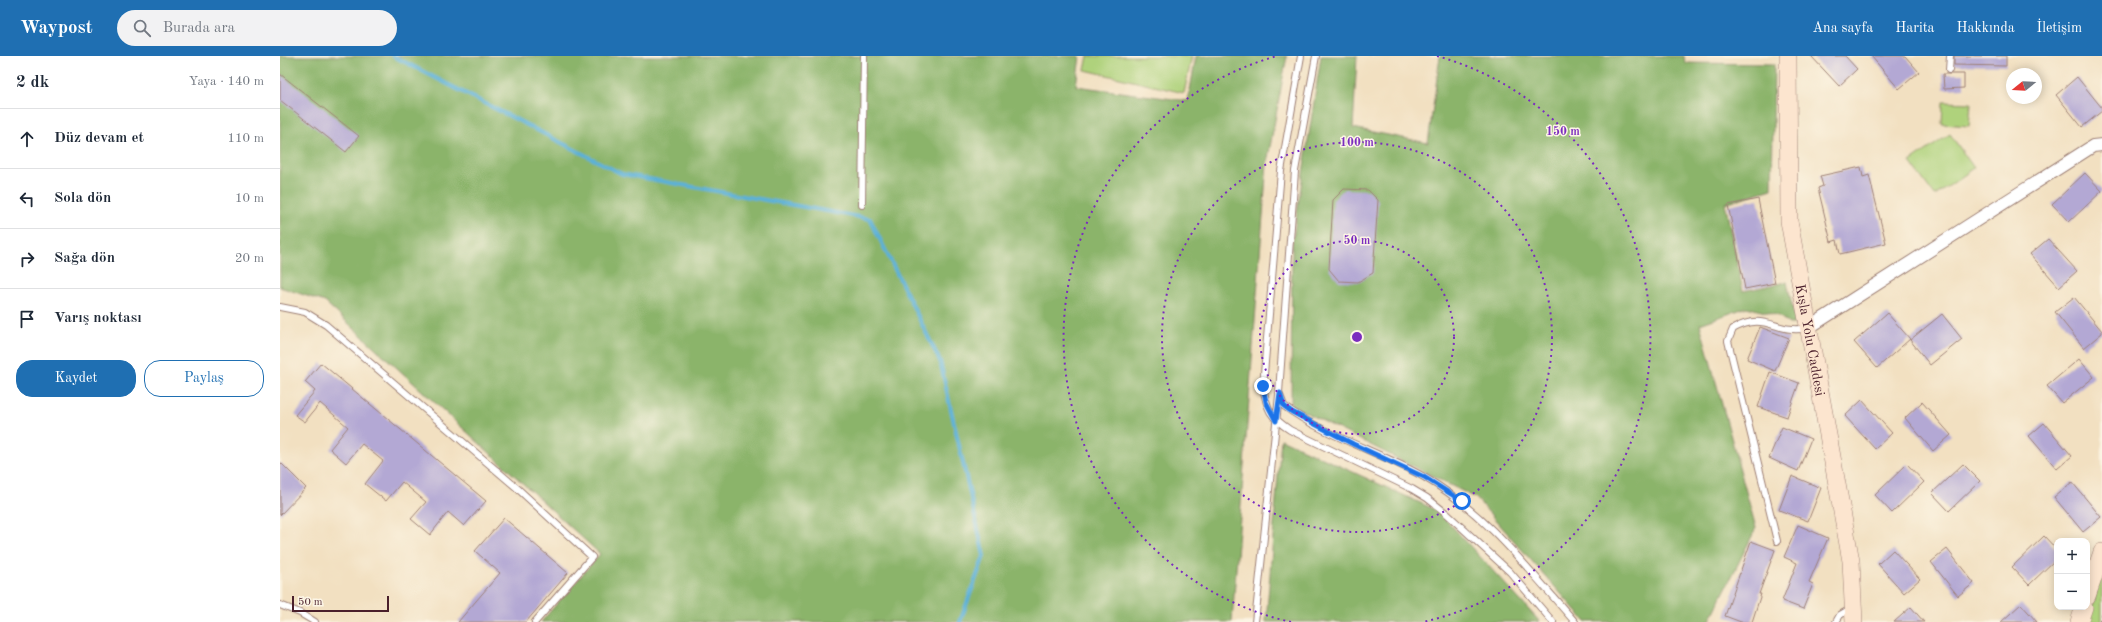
<!DOCTYPE html>
<html lang="tr">
<meta charset="utf-8">
<style>
body{margin:0;font-family:"Old Standard TT",serif;background:#f2f2f3;color:#1f2937}
.controls{position:absolute;right:12px;bottom:12px;display:grid;overflow:hidden;border-radius:8px;box-shadow:0 2px 10px #0003}
.controls button{width:36px;height:36px;display:grid;place-items:center;padding:0;border:0;border-bottom:1px solid #e0e1e3;background:#fff;color:#1f2937;font:20px sans-serif}
.compass{position:absolute;left:1726px;top:12px;width:36px;height:36px;border-radius:50%;background:#fff;box-shadow:0 2px 10px #0003;rotate:252deg}
.scale{position:absolute;left:12px;bottom:10px;width:97px;box-sizing:border-box;padding-left:4px;border:2px solid #4a1f2b;border-top:0;font-size:11px;line-height:14px;white-space:nowrap;color:#4a1f2b;-webkit-text-stroke:3px #fcf5e5;paint-order:stroke}
.stop{position:absolute;width:12px;height:12px;margin:-9px;border:3px solid #1a73e8;border-radius:50%;background:#fff}
.stop.end{background:#1a73e8;border-color:#fff;box-shadow:0 1px 4px #0008}
.list{margin:0;padding:0;list-style:none}
h2{display:flex;justify-content:space-between;align-items:center;height:52px;margin:0;padding:0 16px;font-size:17px}
h2 small{font-size:13px;font-weight:400;color:#747a83}
.list li{display:grid;grid-template-columns:26px 1fr auto;gap:12px;align-items:center;box-sizing:border-box;height:60px;padding:0 16px;border-top:1px solid #e0e1e3}
.list b{display:block;font-size:15px;white-space:nowrap}
.list em{font-size:13px;font-style:normal;color:#747a83}
.actions{display:flex;gap:8px;padding:12px 16px}
.actions a{flex:1;padding:9px 0;border:1px solid #1f6fb2;border-radius:16px;text-align:center;font-size:14px;color:#1f6fb2}
.actions .main{background:#1f6fb2;color:#fff}
.icon{flex:none;width:22px;height:22px;fill:none;stroke:currentColor;stroke-width:2;stroke-linecap:round;stroke-linejoin:round}
.map{position:relative;flex:none;width:1822px;height:566px;overflow:hidden}
header{display:flex;align-items:center;gap:24px;box-sizing:border-box;height:56px;padding:0 20px;background:#1f6fb2;color:#fff}
header strong{font-size:19px}
nav{display:flex;gap:22px;margin-inline-start:auto;font-size:14px}
.search{width:280px;height:36px;background:#f2f2f3;display:flex;align-items:center;gap:10px;box-sizing:border-box;padding:0 14px;border-radius:22px;color:#747a83;font-size:15px}
main{display:flex}
aside{flex:1;background:#fff}
.map>svg:first-child{display:block}
</style>
<header>
<strong>Waypost</strong>
<div class="search"><svg class="icon" aria-label="search" viewBox="0 0 24 24"><circle cx="10" cy="10" r="6"/><path d="M15 15l6 6"/></svg>Burada ara</div>
<nav><a>Ana sayfa</a><a>Harita</a><a>Hakkında</a><a>İletişim</a></nav>
</header>
<main>
<aside>
<h2>2 dk<small>Yaya · 140 m</small></h2>
<ul class="list">
<li><svg class="icon" aria-label="ahead" viewBox="0 0 24 24"><path d="M12 20V5M6 11l6-6 6 6"/></svg><div><b>Düz devam et</b></div><em>110 m</em></li>
<li><svg class="icon" aria-label="left" viewBox="0 0 24 24"><path d="M17 20v-9H6M10 6l-5 5 5 5"/></svg><div><b>Sola dön</b></div><em>10 m</em></li>
<li><svg class="icon" aria-label="right" viewBox="0 0 24 24"><path d="M7 20v-9h11M14 6l5 5-5 5"/></svg><div><b>Sağa dön</b></div><em>20 m</em></li>
<li><svg class="icon" aria-label="arrive" viewBox="0 0 24 24"><path d="M6 21V4h12l-3 4 3 4H6"/></svg><div><b>Varış noktası</b></div></li>
</ul>
<div class="actions"><a class="main">Kaydet</a><a>Paylaş</a></div>
</aside>
<div class="map">
<svg width="1822" height="566" viewBox="0 0 1822 566">
<rect width="100%" height="100%" fill="#fcf5e5"/>
<filter id="ink" filterUnits="userSpaceOnUse"><feTurbulence type="fractalNoise" baseFrequency=".025" numOctaves="2"/><feDisplacementMap in="SourceGraphic" scale="8" xChannelSelector="R" yChannelSelector="G"/><feConvolveMatrix kernelMatrix="1 2 1 2 8 2 1 2 1" color-interpolation-filters="sRGB"/></filter>
<filter id="wash" filterUnits="userSpaceOnUse"><feTurbulence type="fractalNoise" baseFrequency=".012" numOctaves="4" result="noise"/><feDisplacementMap in="SourceGraphic" scale="16" xChannelSelector="R" yChannelSelector="G"/><feGaussianBlur stdDeviation="0.9" result="paint"/><feColorMatrix in="noise" values="0 0 0 0 0 0 0 0 0 0 0 0 0 0 0 0 0 1.4 0 .05"/><feComposite in="paint" operator="in"/></filter>
<g filter="url(#wash)">
<rect width="100%" height="100%" fill="#f2e0c1"/>
<path fill="#afd27b" stroke="#7c7853" d="M808 0H912L904 37 805 14Z
M1663 46 1691 47 1689 70 1662 68Z
M1670 78 1694 112 1655 140 1630 106Z
M1822 515V566H1808Z"/>
<path fill="#8bb46b" stroke="#6a6a4b" d="M0 0H800L796 30 908 45 916 0H1007L987 107 952 566H311L307 562 304 566H261L320 498 45 246 0 231Z
M1041 0H1077L1073 72 1148 87 1160 0H1404L1405 7 1494 8 1492 133 1445 147 1463 235 1507 226 1516 268H1509L1499 260 1467 251 1420 268 1476 472 1429 566H1306L1196 442 1011 349 1012 189Z
M1001 383 1158 455 1260 566H986Z"/>
<g fill="none" stroke-linecap="round" stroke-linejoin="round">
<path stroke="#5bb1d8" stroke-width="4" d="M113 0 342 118 590 163 660 305 704 500 680 566"/>
</g>
<g id="blocks">
<path fill="#b3a8d4" d="M1531 0H1565L1577 13 1559 30Z
M1591 0H1625L1639 16 1619 33Z
M1674 0H1726V10L1674 9Z
M0 18 79 80 66 96 0 44Z
M1663 18H1684V32L1664 33Z
M1797 21 1822 52V55L1802 71 1776 39Z
M1581 111 1583 121 1589 119 1606 187 1560 198 1557 184 1551 186 1538 132 1543 130 1540 120Z
M1805 117 1822 135 1789 166 1772 148Z
M1064 133 1088 134 1098 144 1093 217 1078 226 1059 225 1049 213 1053 144Z
M1478 143 1495 227 1465 233 1448 149Z
M1768 183 1797 215 1779 231 1750 198Z
M1794 241 1822 275V277L1804 292 1775 256Z
M1607 257 1630 283 1597 312 1574 286Z
M1662 258 1682 283 1650 309 1630 284Z
M1480 271 1509 282 1495 315 1467 303Z
M1799 303 1814 321 1782 347 1767 330Z
M41 307 206 445 184 470 168 456 150 479 131 463 146 446 122 426 106 445 85 428 103 405 82 388 66 407 50 393 68 371 40 347 25 366 15 359 35 335 25 326Z
M1490 316 1519 327 1507 361 1478 351Z
M1582 344 1612 377 1595 393 1565 360Z
M1642 346 1671 379 1653 395 1625 362Z
M1764 367 1792 400 1777 413 1749 380Z
M1502 371 1531 383 1518 415 1489 402Z
M0 406 26 432 0 459Z
M1627 408 1644 426 1612 457 1595 439Z
M1683 408 1700 425 1669 455 1652 437Z
M1512 420 1541 432 1528 465 1499 454Z
M1792 426 1821 461 1803 476 1774 441Z
M224 462 288 517 246 566H178L220 517 195 495Z
M1518 469 1548 482 1529 526 1533 528 1523 553 1502 545 1517 507 1504 501Z
M1764 480 1777 494V502L1749 529 1732 511Z
M1471 485 1495 494 1479 538H1481L1472 566H1461L1445 560Z
M1667 493 1694 527 1678 540 1651 506Z
M1613 494 1640 523 1624 537 1598 508Z
M1741 548 1757 566H1721Z
M1631 551 1644 566H1614Z"/>
</g>
</g>
<g filter="url(#ink)">
<use href="#blocks" fill-opacity="0" stroke="#9e8076" stroke-width="1"/>
<g fill="none" stroke-linecap="round" stroke-linejoin="round">
<g stroke="#9e8076" stroke-width="8">
<path id="lane" d="M1021 0 1001 115 983 330C987 354 990 361 1010 374L1132 433 1147 442 1166 457 1230 516 1273 566
M1036 0 1015 115 1000 322 999 337 1004 350C1046 381 1099 395 1144 421 1205 456 1249 514 1295 566
M1669 14 1670 0
M582 149 584 0
M0 251 25 256 46 269 237 432 312 501 255 566
M1497 485 1448 285 1453 273C1486 254 1496 279 1527 272
M0 549 20 557 35 566
M975 566 999 339
M1556 566 1560 559 1572 552"/>
</g>
<g stroke="#9e8076" stroke-width="14">
<path id="street" d="M1528 272 1813 90 1822 89"/>
</g>
<g stroke="#9e8076" stroke-width="18">
<g id="secondary">
<path id="s1" d="M1508 0 1509 165 1571 505 1574 566"/>
<path d="M1807 540 1822 496"/>
<path d="M1799 566 1804 551"/>
</g>
</g>
<path stroke="#9e8076" stroke-width="2.5" stroke-dasharray="3 3" stroke-linecap="butt" d="M1820 566 1822 556"/>
<use href="#lane" stroke="#fff" stroke-width="6"/>
<use href="#street" stroke="#fff" stroke-width="12"/>
<use href="#secondary" stroke="#fce5cf" stroke-width="17"/>
</g>
</g>
<g fill="none" stroke-linecap="round" stroke-linejoin="round" filter="url(#ink)">
<path stroke="#1a73e8" stroke-width="5" d="M983 330 986 346 996 365 1000 337 1004 350 1012 356 1073 388 1144 421 1182 445"/>
</g>
<g fill="none" stroke="#7b2cbf" stroke-width="2" stroke-dasharray="2 4">
<circle cx="1077" cy="281" r="97"/>
<circle cx="1077" cy="281" r="195"/>
<path d="M1011 566A292 292 0 0 1 997 0M1157 0A292 292 0 0 1 1143 566"/>
</g>
<g text-anchor="middle" stroke-width="3" stroke-linejoin="round" paint-order="stroke">
<g font-size="14" fill="#4a1f2b" stroke="#fcf5e5">
<text dy="5" stroke="none"><textPath href="#s1" startOffset="286">Kışla Yolu Caddesi</textPath></text>
</g>
</g>
<circle cx="1077" cy="281" r="6" fill="#7b2cbf" stroke="#fcf5e5" stroke-width="2"/>
<g font-size="12" text-anchor="middle" font-weight="bold" fill="#7b2cbf" stroke="#fcf5e5" stroke-width="3" stroke-linejoin="round" paint-order="stroke">
<text x="1283" y="79">150 m</text>
<text x="1077" y="90">100 m</text>
<text x="1077" y="188">50 m</text>
</g>
</svg>
<div class="controls">
<button>+</button>
<button>−</button>
</div>
<svg class="compass" viewBox="-18 -18 36 36"><path d="M0-13l5 13h-10z" fill="#e53935"/><path d="M0 13l5-13h-10z" fill="#747a83"/></svg>
<div class="scale">50 m</div>
<div class="stop" style="left:1182px;top:445px"></div>
<div class="stop end" style="left:983px;top:330px"></div>
</div>
</main>
